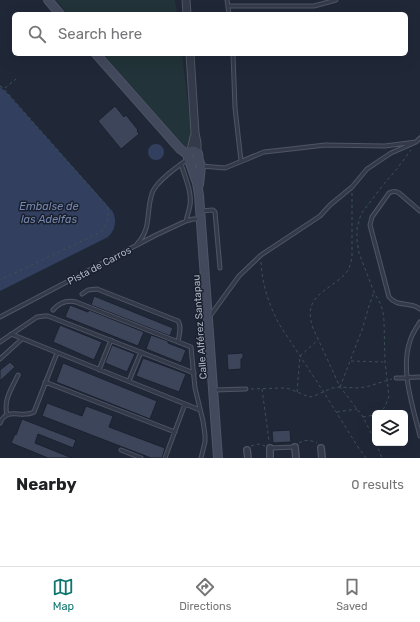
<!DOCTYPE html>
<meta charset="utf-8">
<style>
body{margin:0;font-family:Rubik,sans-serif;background:#f2f2f2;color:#202124}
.controls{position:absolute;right:12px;bottom:12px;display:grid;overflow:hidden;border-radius:6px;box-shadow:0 4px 16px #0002}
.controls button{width:36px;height:36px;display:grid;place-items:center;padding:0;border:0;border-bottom:1px solid #e0e0e0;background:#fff;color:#202124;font:20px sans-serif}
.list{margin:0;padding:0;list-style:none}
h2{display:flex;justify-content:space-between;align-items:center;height:52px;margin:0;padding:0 16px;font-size:17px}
h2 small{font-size:13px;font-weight:400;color:#757577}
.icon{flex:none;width:22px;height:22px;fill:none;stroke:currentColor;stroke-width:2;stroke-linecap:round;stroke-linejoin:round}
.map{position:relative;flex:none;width:420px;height:458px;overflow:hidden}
.search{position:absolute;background:#fff;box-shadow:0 4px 16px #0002;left:12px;right:12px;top:12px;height:44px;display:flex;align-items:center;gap:10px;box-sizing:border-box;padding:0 14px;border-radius:6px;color:#757577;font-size:15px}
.sheet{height:108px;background:#fff}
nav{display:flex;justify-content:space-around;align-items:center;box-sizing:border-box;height:56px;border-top:1px solid #e0e0e0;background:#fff;font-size:11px;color:#757577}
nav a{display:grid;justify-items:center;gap:2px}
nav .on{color:#0f766e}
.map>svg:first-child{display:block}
</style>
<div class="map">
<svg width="420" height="458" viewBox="0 0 420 458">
<rect width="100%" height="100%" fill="#202838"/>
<path fill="#223439" d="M56 0H175L177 14H68Z
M103 54H182L192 139 188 146 186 147 182 144Z"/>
<path fill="#323f5e" d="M0 87 7 93 113 212C117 222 115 230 108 237L0 291Z
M148 152a8 8 0 1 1 16 0a8 8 0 1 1-16 0Z"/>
<path fill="#3c4559" stroke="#1b212f" d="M115 106 124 117 126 115 138 130 137 131 139 134 121 149 98 121Z
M94 296 173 328 170 336 91 305Z
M70 305 88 312 89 310 144 332 138 346 65 317Z
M60 325 102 342 94 360 53 342Z
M151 335 168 341V343L186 350 181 363 146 349Z
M112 345 135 354 127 372 105 363Z
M243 353V358L241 359V369L228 370 227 354Z
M143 358 186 374 179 392 136 376Z
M10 362 15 367 0 381V370Z
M63 363 157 401 150 419 56 382Z
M47 403 82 416 86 406 113 416 109 427 165 448 162 458H151L42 416Z
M22 419 76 440 73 448 38 434 35 443 72 458H48L11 443 15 434 16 435Z
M290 430 291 442 273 443 272 431Z"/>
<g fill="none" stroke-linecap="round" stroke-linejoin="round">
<g stroke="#4e5563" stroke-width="5">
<path id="service" d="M227 0 229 14
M228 6H314L336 0
M233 54 235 108 241 161
M181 164C185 177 192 192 190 205 189 211 187 216 186 221
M201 166 225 168 264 152 291 149 325 145 385 146 416 142 420 138
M200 211 213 210 215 212 220 268
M420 211 399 193C396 191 393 191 389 193L372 217 370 225 389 297C398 308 410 301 420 309
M137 244C153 227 145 209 153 191 159 179 177 167 188 159
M82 294 88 290 97 289 178 321C182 326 179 336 178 342
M53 310C59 303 67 300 76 302L191 347 195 388 203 421 205 435V442L201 458
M210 316 239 276 261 255 320 216 330 205 352 187 367 169 391 153 416 142
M0 317 156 235 186 221 193 219H201
M420 322C416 328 412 334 410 341 400 370 413 407 420 436
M11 334 200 410
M0 342 37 317 44 316H48L194 373
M0 359 22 339
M99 370 111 340
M396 378 420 377
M129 381 141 352
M45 382 175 432
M214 390 246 389
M7 415C3 400 12 388 18 375
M0 423C7 406 22 419 34 412L57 353
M270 448 295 447
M121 450 141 458
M165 458 185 404"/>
</g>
<g stroke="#4e5563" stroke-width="8">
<path id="minor" d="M295 447 296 458
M270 448V458
M321 448 322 458
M247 450 248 458"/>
</g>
<g stroke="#4e5563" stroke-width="9">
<path id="tertiary" d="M186 0 187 14
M190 54 195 133 197 143V153
M191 150 194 137"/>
</g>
<g stroke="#4e5563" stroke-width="10">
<path id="secondary" d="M48 0 60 14
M96 54 180 149 187 154
M187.5 156a5.5 5.5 0 1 1 11 0a5.5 5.5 0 1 1-11 0Z
M198 157 201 166 199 185
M189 160 197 183 199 195 218 458"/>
</g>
<path stroke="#3d5054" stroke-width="1" stroke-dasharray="3 3" stroke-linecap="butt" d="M0 86 2 87 107 206C110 216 108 224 101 232L0 280
M5 88 16 79
M352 193V256C351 262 350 268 346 273 343 277 339 279 336 282 318 295 304 302 313 328L340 387 348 397 363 417 375 441
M261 262C262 284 269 305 279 324L323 391 358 447 366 458
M351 361 383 362
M340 387 362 330 369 306 374 292
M251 389 284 388 290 389 309 397 314 396 332 388 340 387 357 388 366 387 392 379
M262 389 269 441
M297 392 300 356 318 340
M337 412 357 409
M378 413 384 408 386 404 389 396 385 362 384 321 383 312 381 305 374 292 359 253 357 241V228L361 214 383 185 396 170 411 150
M363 417 375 415
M299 443C306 439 310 440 317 443
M376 443 382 458
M251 446 259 444 265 446"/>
<use href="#service" stroke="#343a49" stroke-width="3"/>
<use href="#minor" stroke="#343a49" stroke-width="5.5"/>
<use href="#tertiary" stroke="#343a49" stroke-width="7"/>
<use href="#secondary" stroke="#42495c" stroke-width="8"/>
</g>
<g text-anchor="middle" stroke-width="3" stroke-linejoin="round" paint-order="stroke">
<g font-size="10" fill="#aeb5c5" stroke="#191f2d">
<text transform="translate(99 265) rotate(-28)" y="4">Pista de Carros</text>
<text transform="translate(199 327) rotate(-94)" y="4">Calle Alférez Santapau</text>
</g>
<g font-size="11" font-style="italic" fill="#7587ae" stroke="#191f2d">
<text x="49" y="210">Embalse de<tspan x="49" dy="13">las Adelfas</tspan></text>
</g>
</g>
</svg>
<div class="controls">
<button><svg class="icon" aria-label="layers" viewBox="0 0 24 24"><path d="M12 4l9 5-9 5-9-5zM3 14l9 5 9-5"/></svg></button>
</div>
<div class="search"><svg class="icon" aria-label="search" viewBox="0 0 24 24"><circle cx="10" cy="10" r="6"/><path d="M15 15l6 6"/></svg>Search here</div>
</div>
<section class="sheet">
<h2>Nearby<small>0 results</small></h2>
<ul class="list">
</ul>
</section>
<nav>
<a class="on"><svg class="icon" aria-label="map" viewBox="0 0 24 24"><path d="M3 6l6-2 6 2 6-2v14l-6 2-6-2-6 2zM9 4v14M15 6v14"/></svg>Map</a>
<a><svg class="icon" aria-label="directions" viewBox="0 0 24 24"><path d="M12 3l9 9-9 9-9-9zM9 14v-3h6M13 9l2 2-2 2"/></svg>Directions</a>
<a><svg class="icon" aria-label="saved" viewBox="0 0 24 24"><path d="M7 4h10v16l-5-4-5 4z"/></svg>Saved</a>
</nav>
